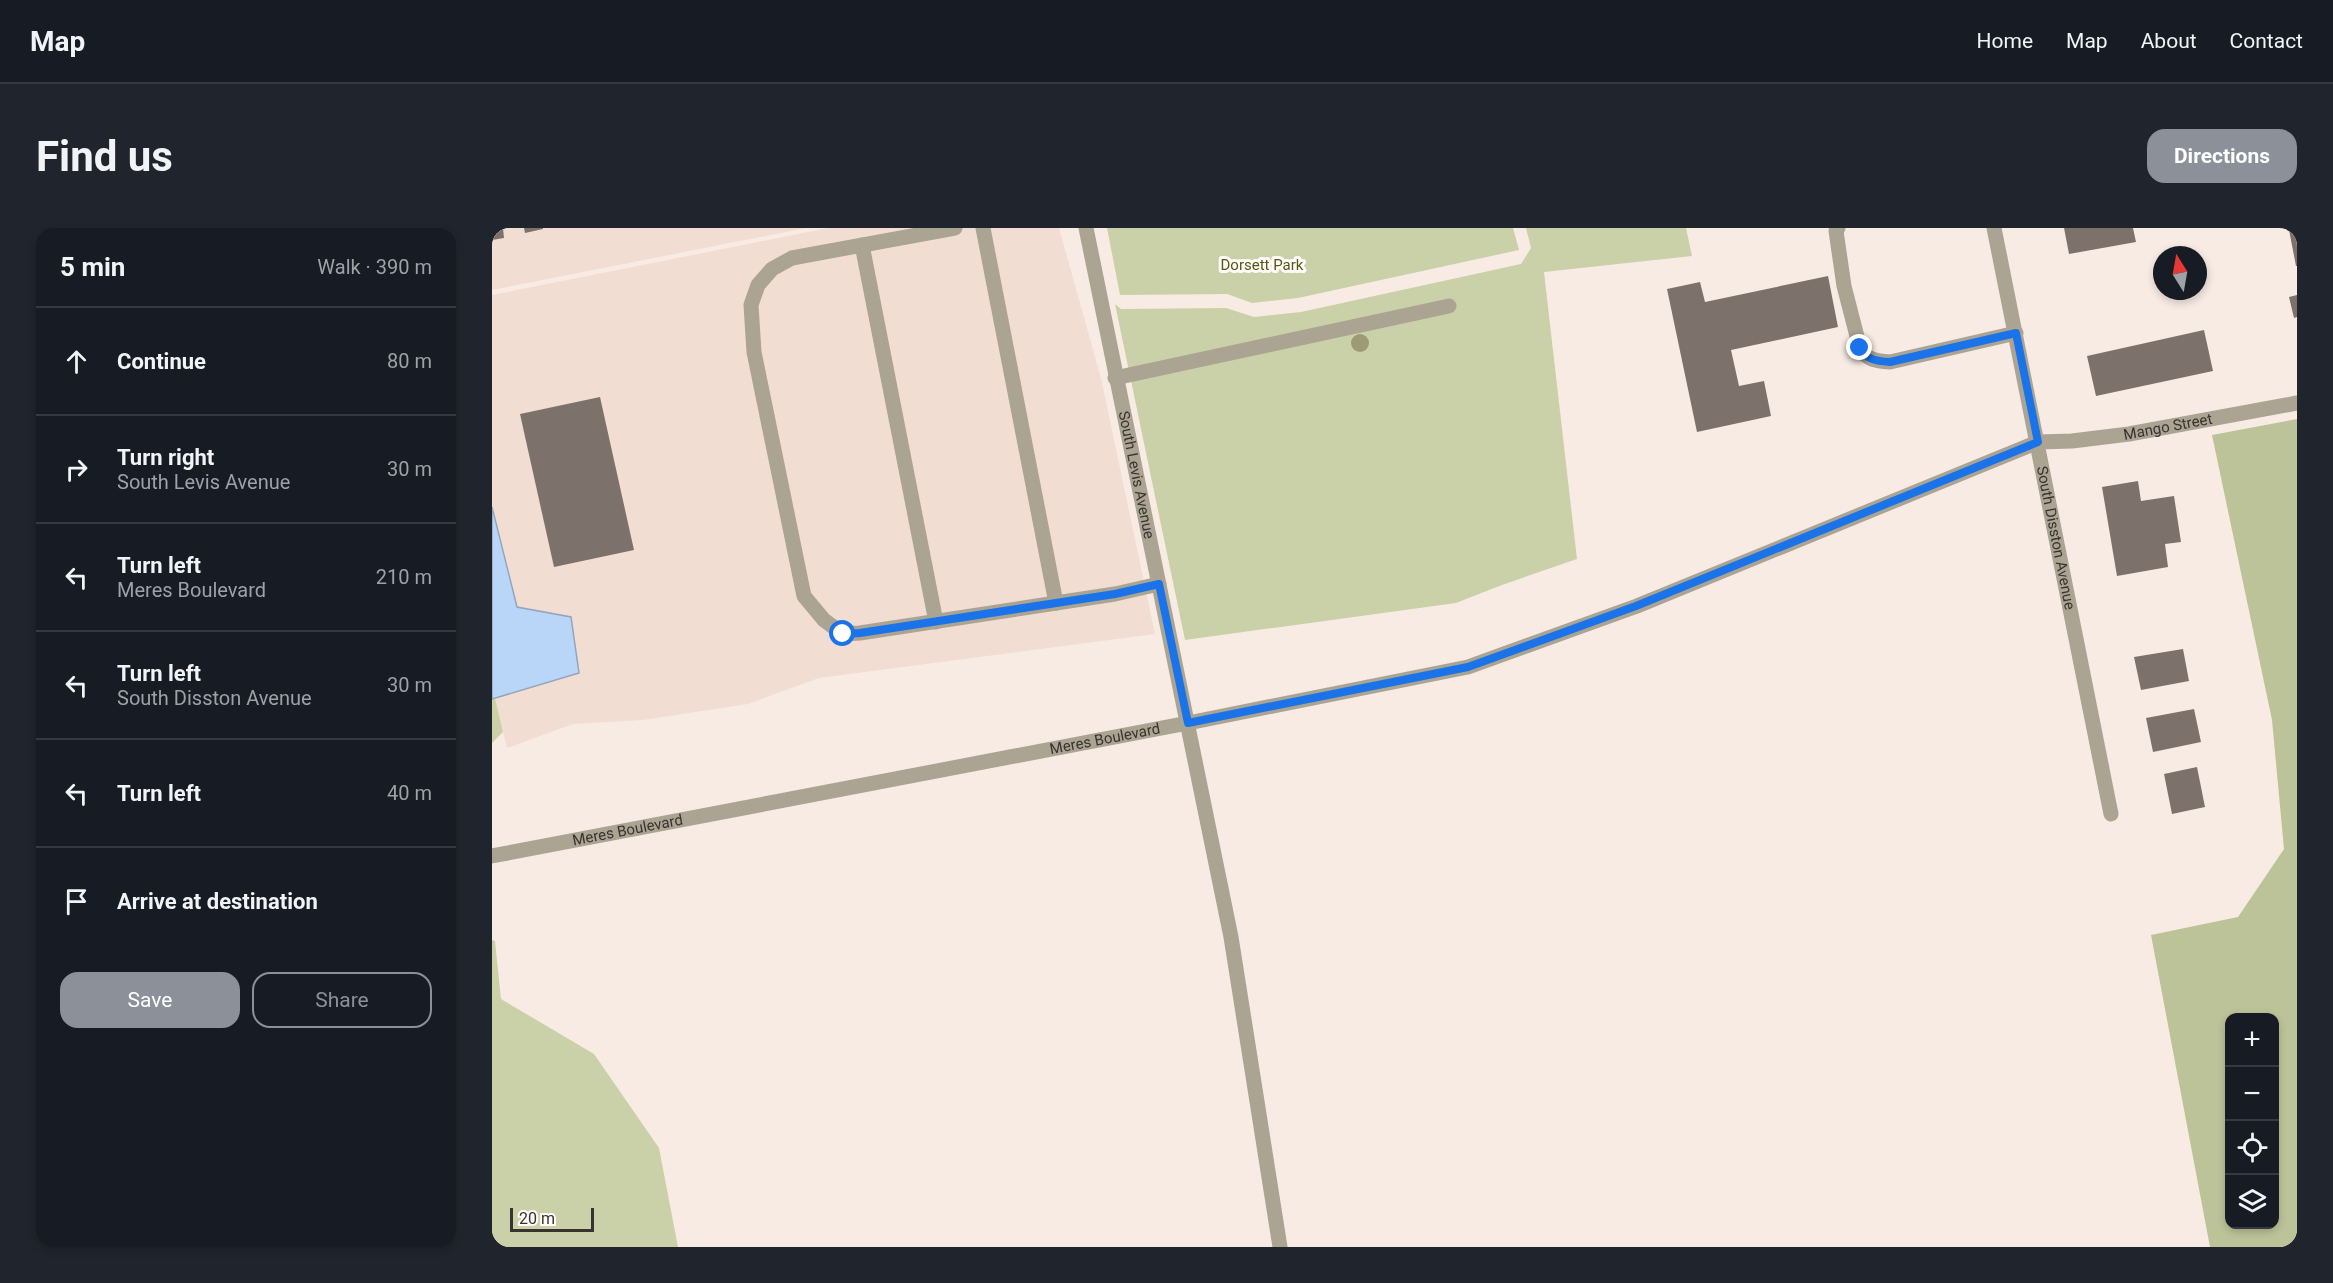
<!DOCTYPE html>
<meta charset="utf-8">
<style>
body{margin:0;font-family:Roboto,sans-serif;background:#20242c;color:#f1f3f6}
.controls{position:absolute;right:18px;bottom:18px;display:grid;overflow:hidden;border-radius:12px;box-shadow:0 3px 9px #0003}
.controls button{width:54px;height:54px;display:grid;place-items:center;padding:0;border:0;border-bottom:2px solid #363941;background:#171b24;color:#f1f3f6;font:30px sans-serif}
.compass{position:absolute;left:1661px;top:18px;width:54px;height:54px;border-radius:50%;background:#171b24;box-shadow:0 3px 9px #0003;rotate:349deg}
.scale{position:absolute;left:18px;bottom:15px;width:84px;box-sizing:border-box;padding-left:6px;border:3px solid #383330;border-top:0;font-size:16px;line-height:21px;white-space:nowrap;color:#383330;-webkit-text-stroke:4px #fffaf7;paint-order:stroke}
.stop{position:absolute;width:18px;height:18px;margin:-14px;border:4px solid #1a73e8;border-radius:50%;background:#fff}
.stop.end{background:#1a73e8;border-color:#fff;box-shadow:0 2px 6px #0008}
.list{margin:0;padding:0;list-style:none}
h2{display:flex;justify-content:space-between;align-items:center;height:78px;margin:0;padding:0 24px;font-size:26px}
h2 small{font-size:20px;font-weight:400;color:#9ea1a6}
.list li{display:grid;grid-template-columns:39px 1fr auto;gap:18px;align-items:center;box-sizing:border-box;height:108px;padding:0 24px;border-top:2px solid #363941}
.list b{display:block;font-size:22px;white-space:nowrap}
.list p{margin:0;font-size:20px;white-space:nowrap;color:#9ea1a6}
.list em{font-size:20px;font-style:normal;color:#9ea1a6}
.actions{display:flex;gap:12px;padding:18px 24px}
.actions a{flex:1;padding:14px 0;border:2px solid #8c9099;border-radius:18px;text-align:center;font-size:21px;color:#8c9099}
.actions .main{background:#8c9099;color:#fff}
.icon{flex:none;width:33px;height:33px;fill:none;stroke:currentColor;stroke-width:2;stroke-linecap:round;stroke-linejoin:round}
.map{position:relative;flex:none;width:1805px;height:1019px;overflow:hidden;border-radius:18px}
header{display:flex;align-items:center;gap:36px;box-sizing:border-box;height:84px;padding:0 30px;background:#171b24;border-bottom:2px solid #363941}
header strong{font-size:28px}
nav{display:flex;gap:33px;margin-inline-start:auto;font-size:21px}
.intro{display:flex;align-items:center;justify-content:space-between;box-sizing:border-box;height:144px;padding:0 36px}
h1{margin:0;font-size:42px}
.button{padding:15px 27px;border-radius:18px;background:#8c9099;color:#fff;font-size:21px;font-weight:700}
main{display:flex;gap:36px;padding:0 36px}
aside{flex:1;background:#171b24;border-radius:18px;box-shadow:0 3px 9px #0003}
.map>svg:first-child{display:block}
</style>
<header>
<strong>Map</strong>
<nav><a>Home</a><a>Map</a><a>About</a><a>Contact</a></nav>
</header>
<div class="intro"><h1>Find us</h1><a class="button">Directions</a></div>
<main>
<aside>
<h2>5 min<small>Walk · 390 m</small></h2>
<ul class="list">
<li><svg class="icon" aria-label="ahead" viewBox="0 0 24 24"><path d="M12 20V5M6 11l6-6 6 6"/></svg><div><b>Continue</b></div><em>80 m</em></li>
<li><svg class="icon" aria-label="right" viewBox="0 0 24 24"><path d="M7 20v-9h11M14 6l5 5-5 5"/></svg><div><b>Turn right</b><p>South Levis Avenue</p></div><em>30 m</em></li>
<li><svg class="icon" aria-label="left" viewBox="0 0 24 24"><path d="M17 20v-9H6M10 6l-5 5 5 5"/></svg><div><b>Turn left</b><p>Meres Boulevard</p></div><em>210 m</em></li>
<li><svg class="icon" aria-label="left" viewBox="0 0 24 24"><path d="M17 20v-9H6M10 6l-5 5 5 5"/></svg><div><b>Turn left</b><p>South Disston Avenue</p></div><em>30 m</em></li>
<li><svg class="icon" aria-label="left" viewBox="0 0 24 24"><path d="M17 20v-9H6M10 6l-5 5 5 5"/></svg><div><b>Turn left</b></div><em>40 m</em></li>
<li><svg class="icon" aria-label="arrive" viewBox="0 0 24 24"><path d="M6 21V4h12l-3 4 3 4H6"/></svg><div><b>Arrive at destination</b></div></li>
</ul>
<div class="actions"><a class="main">Save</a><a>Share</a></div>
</aside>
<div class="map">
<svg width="1805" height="1019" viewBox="0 0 1805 1019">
<rect width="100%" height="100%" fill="#f8ebe4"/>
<path fill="#f2ddd3" d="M0 0H314L0 62Z
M336 0H567L609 150 663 406 327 450 256 476 151 492 81 496 15 520 3 470 87 444 25 379 11 325 0 279V67Z"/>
<path fill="#cad1a9" d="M615 0H1021L1027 22 806 70 760 75 735 66 628 67Z
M1034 0H1194L1200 28 1052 44 1085 331 1010 357 964 375 693 412 623 76 629 81 734 80 762 89 809 84 1029 36 1039 20Z
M3 470 11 504 0 515V471Z
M0 712 3 713 9 771 102 826 167 920 186 1019H0Z"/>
<path fill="#bdc399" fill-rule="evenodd" d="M1805 191V1019H1718L1659 707 1746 689 1792 621 1780 492 1720 207ZM1738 790H1782V996H1738Z"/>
<path fill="#b9d6f9" stroke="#92a5bd" stroke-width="1.5" d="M0 279 25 379 79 389 87 445 0 471Z"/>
<path fill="#7c726b" d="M0 0H11L12 10 0 12Z
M32 0H51V1L33 5Z
M1572 0H1641L1644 14 1577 26Z
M1805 0V38H1804L1797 2Z
M1336 48 1346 99 1239 122 1247 158 1272 153 1279 188 1205 204 1175 61 1208 54 1213 74Z
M1805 67V89L1802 90 1797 69Z
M1712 102 1721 143 1604 168 1595 128Z
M108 169 142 322 62 339 28 186Z
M1646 253 1649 273 1682 268 1689 314 1673 316 1676 339 1625 348 1610 259Z
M1691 421 1697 453 1649 462 1642 429Z
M1702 481 1709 514 1661 524 1654 490Z
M1705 539 1713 579 1680 586 1672 546Z"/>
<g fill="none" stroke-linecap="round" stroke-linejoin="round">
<g stroke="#aba492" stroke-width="15">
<path d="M463 0 300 30 280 41 266 57 259 77 262 124 312 368 332 392 351 406 368 405 564 375"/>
<path d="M491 0 564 375 623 366 667 356"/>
<path id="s1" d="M594 0 739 709 788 1019"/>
<path d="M1346 0 1344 3 1352 58 1368 120C1375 132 1384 133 1398 134L1524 105"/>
<path id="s2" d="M1502 0 1619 586"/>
<path d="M370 17 444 394"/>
<path d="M623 150 957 78"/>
<path id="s3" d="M0 628 696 495 976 439 1145 378 1546 214 1580 213 1637 206 1805 175"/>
</g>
</g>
<circle fill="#9d9b73" cx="868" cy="115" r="9"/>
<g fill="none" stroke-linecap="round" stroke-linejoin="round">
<path stroke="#1a73e8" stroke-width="8" d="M351 406 368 405 623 366 667 356 696 495 976 439 1144 378 1546 214 1524 105 1398 134C1384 133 1375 132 1368 120"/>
</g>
<g text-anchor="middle" stroke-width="6" stroke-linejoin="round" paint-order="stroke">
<g font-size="15" fill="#535a17" stroke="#fffaf7">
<text x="770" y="42">Dorsett Park</text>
</g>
<g font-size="15" fill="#383330" stroke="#fffaf7">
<text dy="5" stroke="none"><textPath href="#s3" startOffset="1738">Mango Street</textPath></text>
<text dy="5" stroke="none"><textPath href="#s1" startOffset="252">South Levis Avenue</textPath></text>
<text dy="5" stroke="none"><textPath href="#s2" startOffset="316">South Disston Avenue</textPath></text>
<text dy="5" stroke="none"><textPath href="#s3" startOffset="624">Meres Boulevard</textPath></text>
<text dy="5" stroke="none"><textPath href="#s3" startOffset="138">Meres Boulevard</textPath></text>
</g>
</g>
</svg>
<div class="controls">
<button>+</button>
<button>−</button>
<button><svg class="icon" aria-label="locate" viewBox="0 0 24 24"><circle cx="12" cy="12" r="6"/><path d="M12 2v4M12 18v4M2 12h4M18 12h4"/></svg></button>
<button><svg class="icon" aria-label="layers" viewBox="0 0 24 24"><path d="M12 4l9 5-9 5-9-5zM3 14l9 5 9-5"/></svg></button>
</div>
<svg class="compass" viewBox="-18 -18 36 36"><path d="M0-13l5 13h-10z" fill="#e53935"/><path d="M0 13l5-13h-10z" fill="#9ea1a6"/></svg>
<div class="scale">20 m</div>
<div class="stop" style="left:351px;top:406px"></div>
<div class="stop end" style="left:1368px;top:120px"></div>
</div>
</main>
